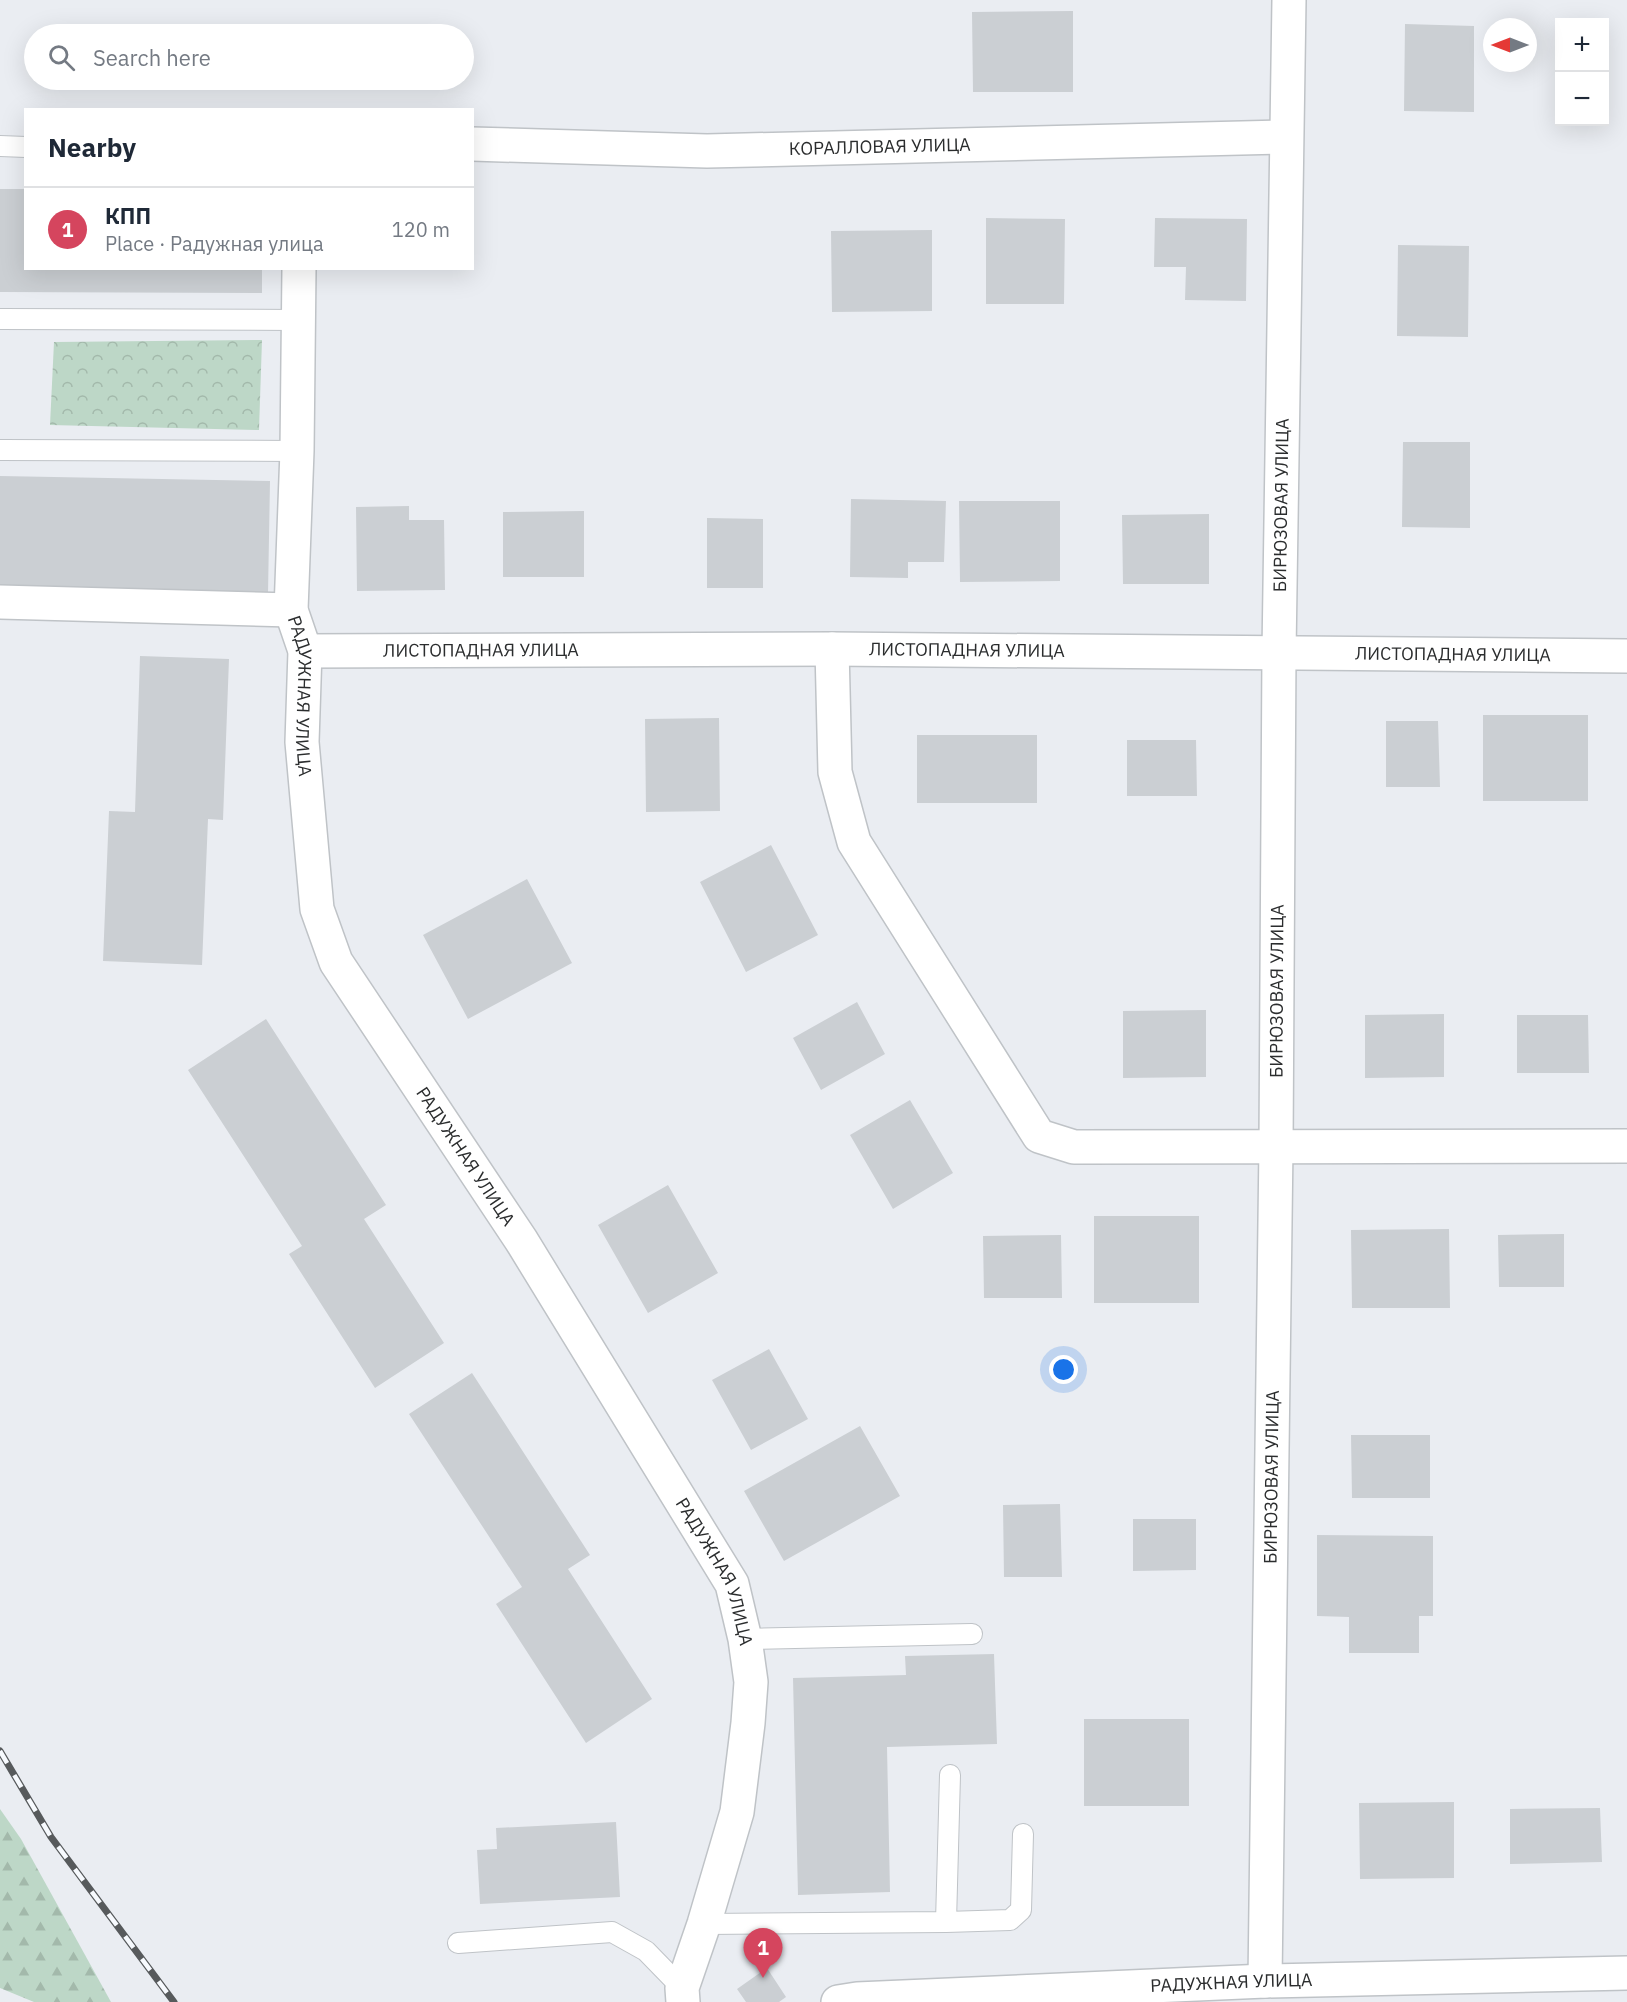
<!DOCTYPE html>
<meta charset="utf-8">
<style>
body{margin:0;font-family:"IBM Plex Sans",sans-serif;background:#f2f2f3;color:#1f2937}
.controls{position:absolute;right:18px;top:18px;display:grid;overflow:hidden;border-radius:0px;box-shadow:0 6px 24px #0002}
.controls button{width:54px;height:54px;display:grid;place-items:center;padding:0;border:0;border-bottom:2px solid #e0e1e3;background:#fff;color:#1f2937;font:30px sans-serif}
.compass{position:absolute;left:1483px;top:18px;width:54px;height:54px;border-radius:50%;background:#fff;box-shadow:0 6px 24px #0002;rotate:270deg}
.you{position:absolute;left:1064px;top:1370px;width:21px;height:21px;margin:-15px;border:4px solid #fff;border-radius:50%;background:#1a73e8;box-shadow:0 0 0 9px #1a73e833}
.badge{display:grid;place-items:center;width:39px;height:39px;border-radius:50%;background:#d5455e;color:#fff;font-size:20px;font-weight:700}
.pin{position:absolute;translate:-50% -50px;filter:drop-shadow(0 2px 3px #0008)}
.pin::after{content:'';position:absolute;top:32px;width:21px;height:18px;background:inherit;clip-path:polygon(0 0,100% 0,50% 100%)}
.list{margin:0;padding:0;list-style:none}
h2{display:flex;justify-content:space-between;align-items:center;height:78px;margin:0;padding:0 24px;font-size:26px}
h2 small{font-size:20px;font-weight:400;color:#747a83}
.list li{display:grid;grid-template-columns:39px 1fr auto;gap:18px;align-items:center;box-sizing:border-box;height:84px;padding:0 24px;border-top:2px solid #e0e1e3}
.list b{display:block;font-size:22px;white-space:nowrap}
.list p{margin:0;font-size:20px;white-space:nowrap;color:#747a83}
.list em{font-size:20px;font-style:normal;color:#747a83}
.icon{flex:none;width:33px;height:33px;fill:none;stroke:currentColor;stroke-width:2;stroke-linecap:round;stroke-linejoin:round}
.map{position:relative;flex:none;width:1627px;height:2002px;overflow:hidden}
.search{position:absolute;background:#fff;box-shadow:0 6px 24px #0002;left:24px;top:24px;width:450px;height:66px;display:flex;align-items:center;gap:15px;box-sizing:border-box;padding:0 21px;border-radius:33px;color:#747a83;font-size:22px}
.panel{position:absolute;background:#fff;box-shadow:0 6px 24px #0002;left:24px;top:108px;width:450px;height:162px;border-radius:0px}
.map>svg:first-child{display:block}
</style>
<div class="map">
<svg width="1627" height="2002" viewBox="0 0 1627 2002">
<defs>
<pattern id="forest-firs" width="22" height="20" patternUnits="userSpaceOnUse" patternTransform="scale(1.5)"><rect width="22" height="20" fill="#bdd7c7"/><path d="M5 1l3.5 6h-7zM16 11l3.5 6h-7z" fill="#a3b9ab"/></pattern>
<pattern id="park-crowns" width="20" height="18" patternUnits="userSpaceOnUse" patternTransform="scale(1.5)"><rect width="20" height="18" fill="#bdd7c7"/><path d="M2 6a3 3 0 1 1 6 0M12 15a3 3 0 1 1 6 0" fill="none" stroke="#a3b9ab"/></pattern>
</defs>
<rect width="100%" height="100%" fill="#eaedf2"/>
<path fill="url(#forest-firs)" d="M0 1809 21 1839 111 2002H34L0 1988Z"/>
<path fill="url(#park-crowns)" d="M262 340 259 430 50 425 54 342Z"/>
<path fill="#cbcfd3" d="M1073 11V92H973L972 12Z
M1405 24 1474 26V112L1404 111Z
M0 189H26V268H262V293L0 292Z
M986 218 1065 219 1064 304H986Z
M1155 218 1247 219 1246 301 1185 300 1186 267H1154Z
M932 230V311L832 312 831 231Z
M1398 245 1469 246 1468 337 1397 336Z
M1403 442H1470V528L1402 527Z
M0 476 270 481 268 594 0 590Z
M851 499 946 501 944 562H908V578L850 577Z
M959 501H1060V581L960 582Z
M409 506V520H444L445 590 357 591 356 507Z
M584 511V577H503V512Z
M1209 514V584H1123L1122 515Z
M707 518 763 519V588H707Z
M140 656 229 659 223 820 208 819 202 965 103 961 109 811 135 812Z
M1483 715H1588V801H1483Z
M719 718 720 811 646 812 645 719Z
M1386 721H1438L1440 787H1386Z
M917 735H1037V803H917Z
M1127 740H1196L1197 796H1127Z
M771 845 818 935 746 972 700 882Z
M527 879 572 963 468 1019 423 935Z
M857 1002 885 1054 821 1090 793 1038Z
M1206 1010V1077L1123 1078V1011Z
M1444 1014V1077L1365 1078V1015Z
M1517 1015H1588L1589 1073H1517Z
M266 1019 386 1205 364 1219 444 1343 375 1388 289 1254 302 1246 188 1070Z
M910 1100 953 1173 893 1209 850 1135Z
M668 1185 718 1273 648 1313 598 1225Z
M1094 1216H1199V1303H1094Z
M1449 1229 1450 1308H1352L1351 1230Z
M1564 1234V1287H1499L1498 1235Z
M1061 1235 1062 1298H984L983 1236Z
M769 1349 808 1419 751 1450 712 1380Z
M472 1373 590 1555 568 1569 652 1699 586 1743 496 1604 522 1587 409 1414Z
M860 1426 900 1496 784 1561 744 1491Z
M1351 1435H1430V1498H1352Z
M1060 1504 1062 1577H1004L1003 1505Z
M1133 1519H1196V1570L1133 1571Z
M1317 1535 1433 1536V1616H1419V1653H1349V1617L1317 1616Z
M994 1654 997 1744 887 1747 890 1892 798 1895 793 1678 906 1675 905 1656Z
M1084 1719H1189V1806H1084Z
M1454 1802V1878L1360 1879 1359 1803Z
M1600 1808 1602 1862 1510 1864V1809Z
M616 1822 620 1897 480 1904 477 1850 497 1849 496 1828Z
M767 1968 786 1997 779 2002H746L737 1989Z"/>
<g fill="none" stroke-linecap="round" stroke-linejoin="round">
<g stroke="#bfc3c7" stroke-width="22">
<path id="service" d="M0 146 26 147
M0 319 298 320
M0 450 297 451
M745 1639 972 1634
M946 1922 950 1775
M704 1924 946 1922 1010 1920 1021 1910 1023 1834
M458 1943 612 1932 646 1951 682 1988"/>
</g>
<g stroke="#bfc3c7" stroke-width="36">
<g id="minor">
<path id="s1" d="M472 144 707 151 1286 137"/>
<path id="s2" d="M299 268 297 451 291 610 305 651 302 742 317 909 336 962 521 1240 732 1584 745 1639 751 1682 748 1723 737 1812 704 1924 682 1988 683 2002"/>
<path d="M0 602 291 610"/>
<path d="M832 649 835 772 854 842 1039 1136 1074 1147 1627 1146"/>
<path id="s3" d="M305 651 832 649 1627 656"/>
<path id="s4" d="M1265 1981 1276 1146 1279 652 1289 0"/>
<path id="s5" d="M838 2002 857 1999 1265 1981 1627 1973"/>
</g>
</g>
<use href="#service" stroke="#fff" stroke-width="20"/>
<use href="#minor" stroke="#fff" stroke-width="33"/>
<g stroke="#575a5c" stroke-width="7">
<path id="rail" d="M0 1751 51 1837 174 2002"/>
</g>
<use href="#rail" stroke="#f7fafe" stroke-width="4.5" stroke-dasharray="14" stroke-linecap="butt"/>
</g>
<g text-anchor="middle" stroke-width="6" stroke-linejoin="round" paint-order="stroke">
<g font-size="18" fill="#2b2d2e" stroke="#f7fafe">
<text dy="6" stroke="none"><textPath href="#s1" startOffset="408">КОРАЛЛОВАЯ УЛИЦА</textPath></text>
<text dy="6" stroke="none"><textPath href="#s4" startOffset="1476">БИРЮЗОВАЯ УЛИЦА</textPath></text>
<text dy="6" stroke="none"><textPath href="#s3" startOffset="176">ЛИСТОПАДНАЯ УЛИЦА</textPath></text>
<text dy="6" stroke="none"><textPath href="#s3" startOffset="662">ЛИСТОПАДНАЯ УЛИЦА</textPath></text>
<text dy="6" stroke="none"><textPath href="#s3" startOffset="1148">ЛИСТОПАДНАЯ УЛИЦА</textPath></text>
<text dy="6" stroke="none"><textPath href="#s2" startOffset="430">РАДУЖНАЯ УЛИЦА</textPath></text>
<text dy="6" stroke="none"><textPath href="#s4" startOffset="990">БИРЮЗОВАЯ УЛИЦА</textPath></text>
<text dy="6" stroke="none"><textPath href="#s2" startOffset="934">РАДУЖНАЯ УЛИЦА</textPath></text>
<text dy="6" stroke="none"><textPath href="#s4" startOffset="504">БИРЮЗОВАЯ УЛИЦА</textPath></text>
<text dy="6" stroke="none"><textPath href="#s2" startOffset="1420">РАДУЖНАЯ УЛИЦА</textPath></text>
<text dy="6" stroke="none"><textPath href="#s5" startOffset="394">РАДУЖНАЯ УЛИЦА</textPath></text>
</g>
</g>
</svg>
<div class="controls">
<button>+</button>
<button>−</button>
</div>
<svg class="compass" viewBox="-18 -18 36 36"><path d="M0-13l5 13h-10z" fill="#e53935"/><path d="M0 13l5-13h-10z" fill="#747a83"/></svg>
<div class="you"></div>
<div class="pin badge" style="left:763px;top:1978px">1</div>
<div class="search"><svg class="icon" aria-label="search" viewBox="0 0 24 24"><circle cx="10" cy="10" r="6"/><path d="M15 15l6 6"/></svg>Search here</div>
<section class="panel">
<h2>Nearby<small></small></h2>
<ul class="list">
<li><span class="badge">1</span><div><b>КПП</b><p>Place · Радужная улица</p></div><em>120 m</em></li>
</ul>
</section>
</div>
